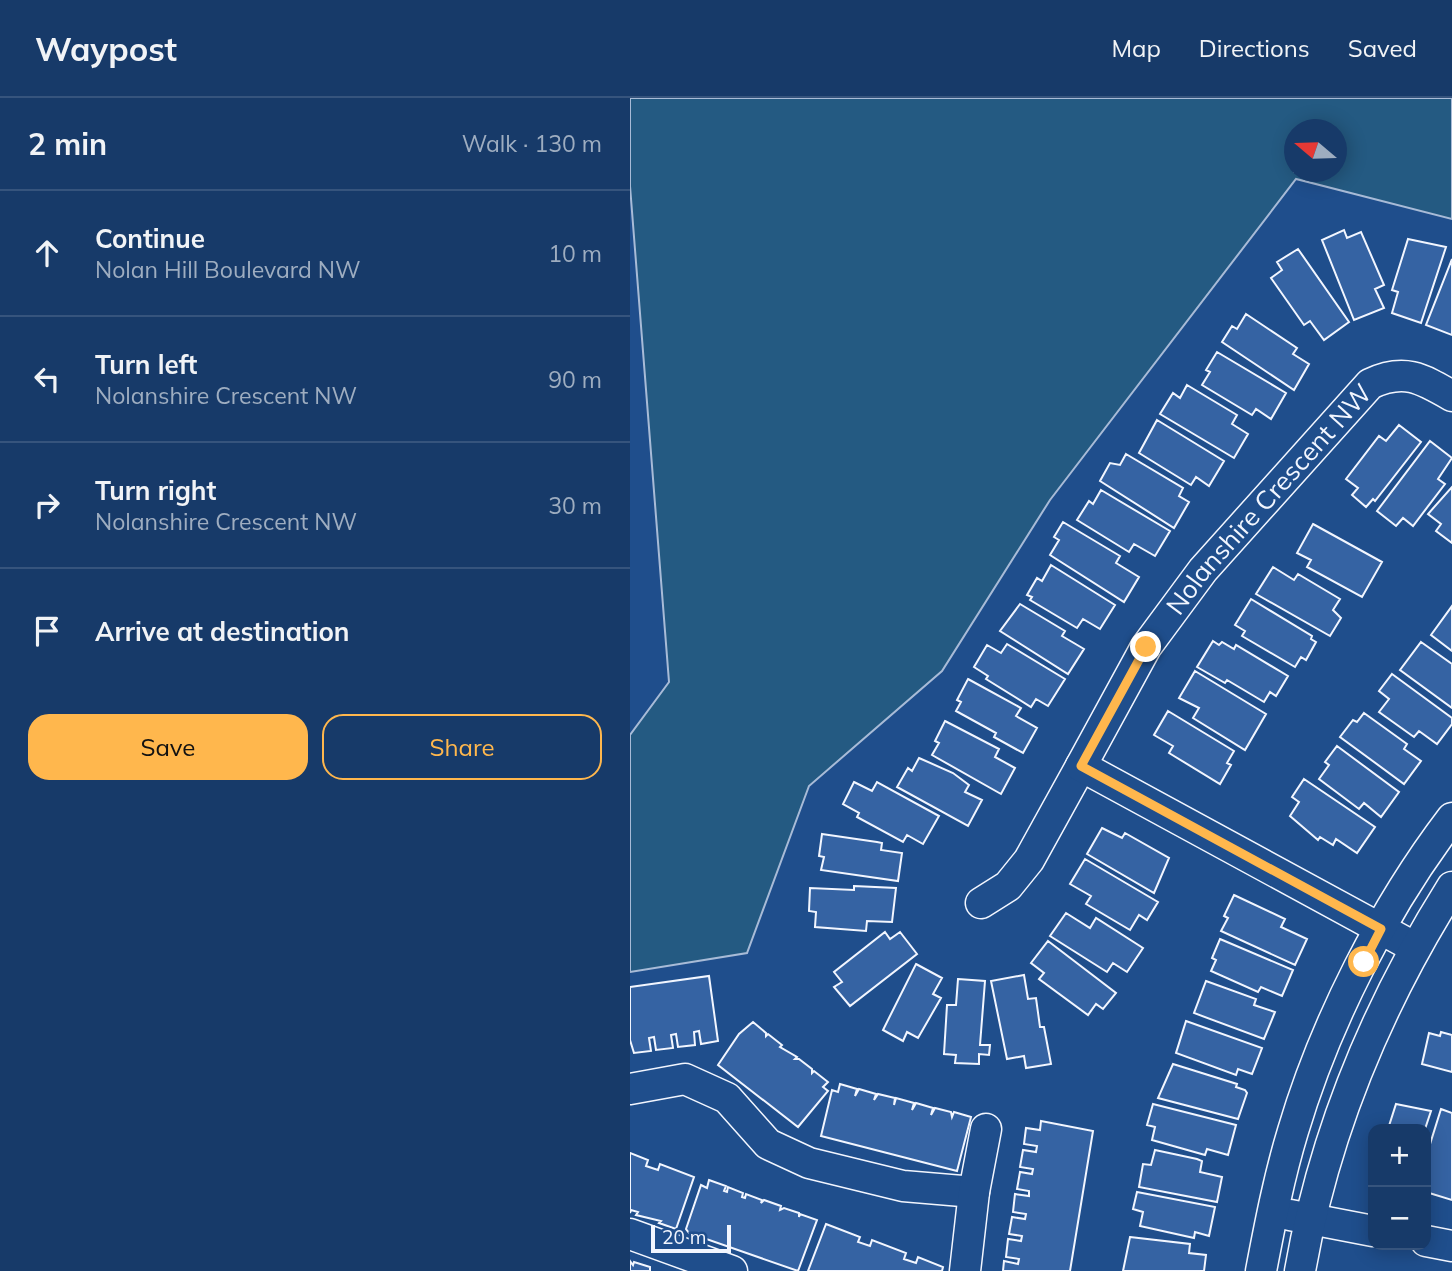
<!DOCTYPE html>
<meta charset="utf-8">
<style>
body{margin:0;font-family:Mulish,sans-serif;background:#20416f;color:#f1f3f6}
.controls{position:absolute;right:21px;bottom:21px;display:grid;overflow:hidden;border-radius:14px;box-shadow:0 4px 18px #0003}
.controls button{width:63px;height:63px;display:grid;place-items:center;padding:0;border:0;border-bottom:2px solid #36547d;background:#173a69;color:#f1f3f6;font:35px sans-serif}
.compass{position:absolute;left:654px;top:21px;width:63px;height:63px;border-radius:50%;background:#173a69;box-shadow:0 4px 18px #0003;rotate:289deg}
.scale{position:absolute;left:21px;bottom:18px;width:80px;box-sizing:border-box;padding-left:7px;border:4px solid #f2f6ff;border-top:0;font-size:19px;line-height:24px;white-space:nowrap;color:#f2f6ff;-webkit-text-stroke:5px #1f4e8c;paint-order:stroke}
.stop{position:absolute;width:21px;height:21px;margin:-16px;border:5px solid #ffb74d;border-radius:50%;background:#fff}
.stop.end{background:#ffb74d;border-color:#fff;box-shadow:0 2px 7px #0008}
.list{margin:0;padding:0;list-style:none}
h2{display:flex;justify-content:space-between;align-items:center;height:91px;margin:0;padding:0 28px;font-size:30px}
h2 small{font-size:23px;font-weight:400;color:#9eadc0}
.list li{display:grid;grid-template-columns:46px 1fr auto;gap:21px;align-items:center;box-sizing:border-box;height:126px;padding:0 28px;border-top:2px solid #36547d}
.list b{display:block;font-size:26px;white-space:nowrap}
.list p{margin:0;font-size:23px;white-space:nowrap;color:#9eadc0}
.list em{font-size:23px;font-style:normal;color:#9eadc0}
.actions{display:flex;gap:14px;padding:21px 28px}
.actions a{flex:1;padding:16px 0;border:2px solid #ffb74d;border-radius:21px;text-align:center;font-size:24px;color:#ffb74d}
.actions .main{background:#ffb74d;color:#111}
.icon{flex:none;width:38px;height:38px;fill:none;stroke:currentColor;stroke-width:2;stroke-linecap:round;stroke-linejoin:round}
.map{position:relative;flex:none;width:822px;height:1173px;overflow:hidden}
header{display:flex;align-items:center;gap:42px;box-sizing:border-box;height:98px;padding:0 35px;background:#173a69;border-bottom:2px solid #36547d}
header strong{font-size:33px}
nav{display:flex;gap:38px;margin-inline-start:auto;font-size:24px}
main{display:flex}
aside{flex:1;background:#173a69}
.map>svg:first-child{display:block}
</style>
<header>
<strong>Waypost</strong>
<nav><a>Map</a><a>Directions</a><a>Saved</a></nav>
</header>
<main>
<aside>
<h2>2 min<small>Walk · 130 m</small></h2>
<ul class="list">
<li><svg class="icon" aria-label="ahead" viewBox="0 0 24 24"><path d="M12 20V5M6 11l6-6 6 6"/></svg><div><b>Continue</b><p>Nolan Hill Boulevard NW</p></div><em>10 m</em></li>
<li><svg class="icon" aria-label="left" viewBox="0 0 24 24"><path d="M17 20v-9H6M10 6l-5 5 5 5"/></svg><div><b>Turn left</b><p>Nolanshire Crescent NW</p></div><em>90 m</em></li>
<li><svg class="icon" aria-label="right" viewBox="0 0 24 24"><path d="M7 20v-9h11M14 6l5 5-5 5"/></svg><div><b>Turn right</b><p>Nolanshire Crescent NW</p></div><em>30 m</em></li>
<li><svg class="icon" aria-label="arrive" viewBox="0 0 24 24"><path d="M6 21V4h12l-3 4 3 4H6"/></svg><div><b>Arrive at destination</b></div></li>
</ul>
<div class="actions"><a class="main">Save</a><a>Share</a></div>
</aside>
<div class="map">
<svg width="822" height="1173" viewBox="0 0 822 1173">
<rect width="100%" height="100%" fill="#1f4e8c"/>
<path fill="#245a82" stroke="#a8bbd7" stroke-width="2" fill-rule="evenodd" d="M0 0H822V121L666 81 420 402 312 573 179 688 117 855 0 874V637L39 584 0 88ZM664 32H706V74H664Z"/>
<path fill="#3563a3" stroke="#f2f6ff" stroke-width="2" d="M714 132 717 140 731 134 754 187 745 191 754 210 724 222 692 142Z
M778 141 816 149 791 225 762 215 768 194 762 192Z
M668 151 719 224 694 242 680 223 674 227 641 180 652 172 647 164Z
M822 161V237L796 227Z
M616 216 667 250 663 256 679 266 664 292 592 244 602 228 607 231Z
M587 254 656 295 641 321 626 311 622 317 572 287 580 274 576 272Z
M557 287 607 317 602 326 618 336 604 360 530 316 543 295 550 300Z
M527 322 594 363 579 388 566 379 561 387 509 355Z
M769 327 791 344 745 403 743 401 736 409 722 397 728 390 716 381 749 338 756 343Z
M800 343 822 360 808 381 815 386 783 428 773 420 766 428 747 413Z
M496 356 553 390 549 398 559 404 544 430 470 383 480 365 490 367Z
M822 389V445L806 433 811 426 798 416Z
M471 392 540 433 525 458 504 446 499 454 447 422 459 403 463 406Z
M433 424 490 458 486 465 509 479 494 504 420 457 429 442 424 439Z
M683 426 752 464 732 499 677 469 681 462 667 455Z
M421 467 485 507 470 531 453 521 447 530 400 502 402 499 397 497 407 480 412 483Z
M643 469 664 482 668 476 710 501 703 512 711 520 700 538 626 496Z
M621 501 682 538 681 541 686 544 676 562 671 559 665 569 612 538 615 533 605 527Z
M390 506 435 533 432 538 454 551 438 576 370 533Z
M822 508V553L801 537Z
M583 543 589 547 592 544 604 551 606 547 658 578 646 598 640 594 634 604 597 582 595 585 567 569Z
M791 544 822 566V610L770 572Z
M377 546 435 581 418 608 406 601 401 609 356 581 358 578 344 569 357 547 371 555Z
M565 573 636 616 615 652 563 620 569 610 549 600Z
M762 576 822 620V626L807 646 789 633 784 639 749 614 759 601 749 593Z
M338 581 391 610 386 618 407 630 393 655 364 639 366 635 326 613 331 604 327 602Z
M538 613 604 653 597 665 601 667 590 686 539 655 543 648 524 637Z
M734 615 777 646 774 651 791 663 774 686 710 639 723 622 727 624Z
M315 623 369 651 365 659 385 670 371 696 302 657 309 645 305 643Z
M707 648 769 694 751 719 734 705 729 711 689 681 699 667 695 664Z
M289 660 323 675 339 687 335 694 352 702 338 728 267 689 278 670 282 673Z
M674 681 745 729 727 755 706 741 703 747 690 739 688 742 660 718 669 704 662 699Z
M224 684 242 693 247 684 309 718 293 746 277 737 273 744 227 719 229 715 213 706Z
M472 730 492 740 495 735 539 760 524 795 457 756Z
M192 736 247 744 252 745 251 752 272 755 268 783 191 772 194 759 189 758Z
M455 761 528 804 517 822 509 817 500 832 456 806 461 798 440 786Z
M224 788 266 790 262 824 237 823 236 833 185 829 186 814 179 813 180 790 224 792Z
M604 797 655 821 651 829 677 841 665 867 591 833 598 820 594 818Z
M436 815 460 830 466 820 513 850 497 874 483 865 477 874 420 838Z
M255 834 260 841 270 834 287 856 220 908 204 889 212 884 204 874Z
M590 841 663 872 652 898 631 889 628 894 581 873 586 862 582 860Z
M418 843 486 895 473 911 466 906 458 917 409 881 414 875 401 865Z
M286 866 312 880 303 896 311 900 288 940 277 934 273 943 253 932Z
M394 877 398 901 406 900 410 929H414L421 966 396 970 394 958 377 961 361 883Z
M79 878 88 943 71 946 69 933 64 934 65 947 48 949 46 936 41 937 43 950 26 952 24 939 19 940 21 953 4 955 0 942V889Z
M328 881 355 883 350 947H360L359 957 349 956V966L325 965 326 957 314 956 317 907H326Z
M576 883 626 901 624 907 645 914 634 941 564 915Z
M556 923 632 950 622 976 608 971 606 977 546 955Z
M123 924 136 935V938L138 936 152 947 150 949 167 959 165 961H169L182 971V975L184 973 198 984 193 989 198 993 168 1029 88 967 109 936Z
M811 934 822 937V974L792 966 799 935 810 938Z
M543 966 607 986 606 989 615 992 617 995 608 1021 528 1000Z
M210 986 227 991 225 998 229 991 246 996 244 1002 248 996 265 1000 264 1007 266 1000 284 1005 282 1012 286 1005 303 1010 301 1017 305 1010 321 1014 322 1019 324 1014 341 1019 327 1073 191 1038 202 992 208 994Z
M523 1006 606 1027 598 1057 577 1051 575 1057 522 1042 525 1029 517 1027Z
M766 1006 801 1013 795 1031H758Z
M811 1011 822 1015V1102L796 1094 799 1079 796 1078V1059Z
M411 1023 463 1033 440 1173H373L374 1163 388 1166 389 1161 376 1159 378 1141 391 1143 392 1138 379 1136 382 1119 395 1121 396 1116 383 1114 385 1096 399 1098V1093L387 1091 390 1074 402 1076 403 1071 390 1069 393 1052 406 1054 407 1048 394 1046 396 1030 410 1032Z
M525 1052 567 1061 572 1063 570 1074 592 1079 587 1104 509 1089 513 1066 521 1067Z
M0 1055 18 1062 16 1068 28 1072 30 1066 64 1079 46 1131 29 1125 31 1123 6 1117 8 1114 1 1112 0 1115Z
M79 1082 96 1088 94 1093 97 1094 98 1089 113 1095 112 1099 115 1100 116 1096 132 1102 131 1105 134 1102 151 1108 150 1112 154 1110 169 1115V1119L170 1116 187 1122 168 1173 59 1135 56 1131 71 1087 77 1090Z
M507 1094 585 1109 579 1138 565 1134 564 1140 510 1128 513 1114 503 1111Z
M196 1126 230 1139 228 1144 240 1148 242 1142 276 1155 274 1161 286 1165 288 1159 313 1169 312 1173H178Z
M500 1139 560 1146 559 1155 576 1157 574 1173H493Z
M0 1163 3 1167 4 1164 20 1169V1173H0Z"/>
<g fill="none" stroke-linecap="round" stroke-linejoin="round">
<g stroke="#f2f6ff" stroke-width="33">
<g id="minor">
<path d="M351 805 378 788 399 762 451 668"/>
<path id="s1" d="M784 849 451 668 516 549 573 472 740 286C774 270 791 280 822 298"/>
<path d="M0 991 55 981 97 1000 138 1046 179 1065 273 1088 344 1094"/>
<path d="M660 1117 743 1133"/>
<path d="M0 1136 102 1173"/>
<path d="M796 1143 822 1148"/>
<path d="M335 1173 344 1094 356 1031"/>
<path d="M631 1173C640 1126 649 1079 663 1033 695 925 754 809 822 720"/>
<path d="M670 1173C694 1035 747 908 822 789"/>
</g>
</g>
<use href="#minor" stroke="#1f4e8c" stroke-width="30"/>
</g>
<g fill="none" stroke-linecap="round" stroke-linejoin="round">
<path stroke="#ffb74d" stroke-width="9" d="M516 549 451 668 751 831 734 864"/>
</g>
<g text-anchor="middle" stroke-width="5" stroke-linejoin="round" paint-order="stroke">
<g font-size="26" fill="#f2f6ff" stroke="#1f4e8c">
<text dy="9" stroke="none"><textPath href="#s1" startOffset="707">Nolanshire Crescent NW</textPath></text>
</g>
</g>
</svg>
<div class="controls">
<button>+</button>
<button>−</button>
</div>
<svg class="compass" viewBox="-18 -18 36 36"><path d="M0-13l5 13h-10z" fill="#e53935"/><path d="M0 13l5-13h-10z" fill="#9eadc0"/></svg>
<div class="scale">20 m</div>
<div class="stop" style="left:734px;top:864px"></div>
<div class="stop end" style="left:516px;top:549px"></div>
</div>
</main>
